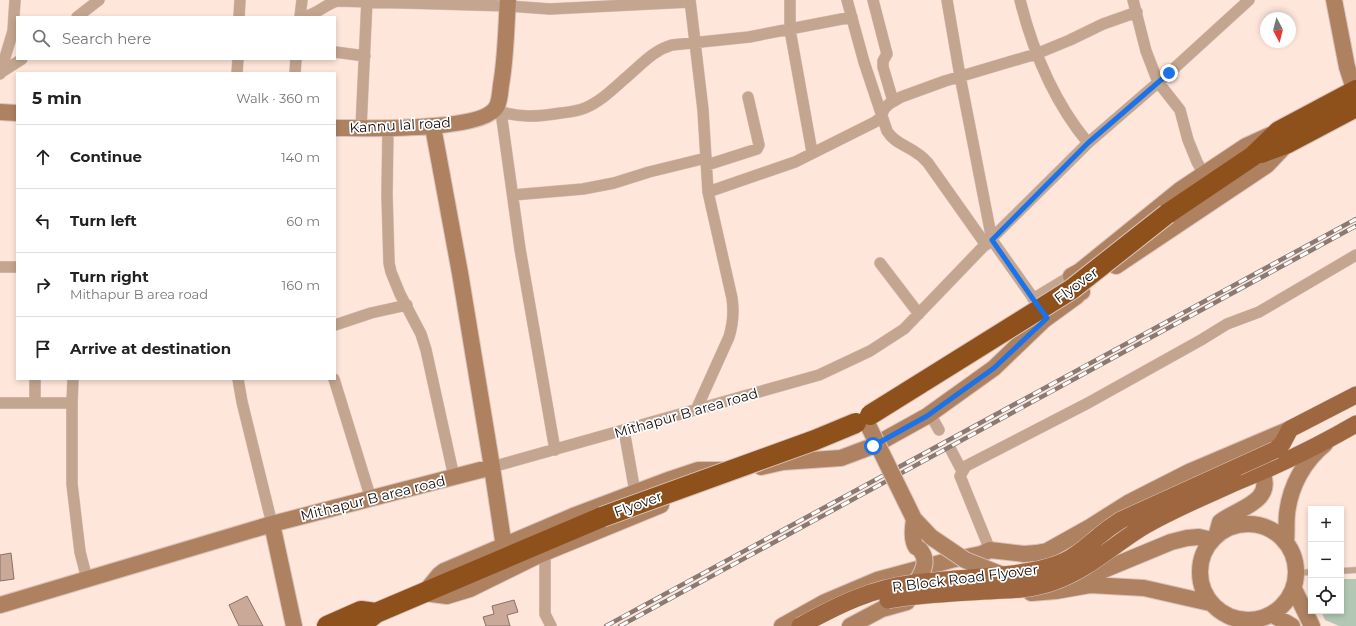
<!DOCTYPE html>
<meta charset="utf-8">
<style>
body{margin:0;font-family:Montserrat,sans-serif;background:#f6f6f6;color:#222}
.controls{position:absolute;right:12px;bottom:12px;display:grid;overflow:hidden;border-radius:0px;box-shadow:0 2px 6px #0003}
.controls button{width:36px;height:36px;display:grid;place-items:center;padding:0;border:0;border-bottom:1px solid #e0e0e0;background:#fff;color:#222;font:20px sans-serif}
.compass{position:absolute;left:1260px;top:12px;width:36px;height:36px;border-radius:50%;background:#fff;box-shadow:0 2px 6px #0003;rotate:173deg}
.stop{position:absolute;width:12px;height:12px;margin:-9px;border:3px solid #1a73e8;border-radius:50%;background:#fff}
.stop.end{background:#1a73e8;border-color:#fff;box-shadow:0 1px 4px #0008}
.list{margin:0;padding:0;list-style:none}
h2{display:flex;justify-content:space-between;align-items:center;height:52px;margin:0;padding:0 16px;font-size:17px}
h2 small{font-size:13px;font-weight:400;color:#767676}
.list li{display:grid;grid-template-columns:26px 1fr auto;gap:12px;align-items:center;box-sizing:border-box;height:64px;padding:0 16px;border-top:1px solid #e0e0e0}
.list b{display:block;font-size:15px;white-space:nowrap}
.list p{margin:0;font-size:13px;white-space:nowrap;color:#767676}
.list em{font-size:13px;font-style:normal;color:#767676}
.icon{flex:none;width:22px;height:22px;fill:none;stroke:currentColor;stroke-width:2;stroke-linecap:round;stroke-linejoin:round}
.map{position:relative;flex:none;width:1356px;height:626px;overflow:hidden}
.search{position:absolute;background:#fff;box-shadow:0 2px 6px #0003;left:16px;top:16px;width:320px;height:44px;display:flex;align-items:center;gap:10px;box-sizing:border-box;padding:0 14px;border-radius:0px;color:#767676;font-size:15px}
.panel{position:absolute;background:#fff;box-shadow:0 2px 6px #0003;left:16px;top:72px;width:320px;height:308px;border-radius:0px}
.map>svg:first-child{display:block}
</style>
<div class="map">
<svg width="1356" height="626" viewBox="0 0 1356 626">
<rect width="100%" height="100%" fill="#ffe6db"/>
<path fill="#b3c8b4" d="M1341 579H1356V626H1339L1325 620 1321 611H1341Z"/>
<path fill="#cba999" stroke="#867167" d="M11 553 14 579 0 581V555Z
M247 596 263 626H239L229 605Z
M514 600 518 612 507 615 510 626H486L483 617 494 614 492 606Z"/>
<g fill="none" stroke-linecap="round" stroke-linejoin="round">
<g stroke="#dac3ba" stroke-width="7">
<path id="lane" d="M1341 571 1356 570
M1297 573 1311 572"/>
</g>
<g stroke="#dac3ba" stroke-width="12">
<path id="street" d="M690 0 703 110 708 192 732 298C734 312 733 324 729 337L696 410
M790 0V30L812 152
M847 0 864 62 887 131C894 143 908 146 918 154 922 156 925 160 928 163L986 245
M873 0 887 54 883 61V67L893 101
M947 0 960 76 992 240 1043 312
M1020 0C1033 52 1054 102 1088 143
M1133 0 1146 51 1158 82 1180 110 1188 140 1197 162 1204 174
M77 17 99 0
M239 17 240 0
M300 17 302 0
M303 17C318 14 324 5 337 1L508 6 550 9 690 2
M335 52 365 56
M0 73 22 59
M237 73 238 59
M295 73 296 59
M0 74 13 31 15 0
M495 110C519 118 537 117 561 113 569 112 578 111 585 108 602 101 616 86 629 75 643 63 654 50 672 45L749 37 852 17
M501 112 520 249 555 450
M388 127 387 195 389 263 391 272 400 294 421 334 426 350 454 477
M361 128 367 0
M707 165 757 149 759 145 748 97
M708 192 795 162 875 122 881 117 884 109 889 104 901 97 945 81 1036 54 1070 40 1103 24 1137 12
M513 195 583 189 614 183 649 172 706 158
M880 263 919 314
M0 267H17
M1033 299 1071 276
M335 325 371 313 407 305
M238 379 242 402 272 524
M334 379 371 499
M0 403H72V484L80 552 87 579
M35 403V379
M72 403 73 379
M930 414 939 430
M624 430 635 492
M951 450 962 471
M492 467 819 375 870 351 904 329 980 250 1088 143 1169 73 1249 0
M990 550 960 476 966 466 1088 403 1201 340 1227 324 1259 312 1356 255
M545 553V614L551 626"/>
</g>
<g stroke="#dac3ba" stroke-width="18">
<path id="secondary" d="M1334 0 1347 67 1356 95
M0 112 17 113
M433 127 460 273 492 467 504 547
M335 128C363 128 485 132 497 106 500 100 500 92 501 85 506 57 506 28 508 0
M1116 266 1267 165 1287 144
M1082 292 1071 276 1080 271 1180 190 1246 146 1270 135
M761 467 783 462 841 458 873 446 927 416 994 368 1044 320 1077 296
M1200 572a48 48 0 1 1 96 0a48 48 0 1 1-96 0Z
M272 524 294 626
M1217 533 1220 522C1238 508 1275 502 1262 472
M1286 542C1287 533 1286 523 1287 514 1290 486 1304 461 1325 444
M1076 585 1101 571 1171 542 1187 538 1199 537 1212 540
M1294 589 1312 626
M425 592 439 575 444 571 573 516 671 479 698 470H725
M424 593 447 596 470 589 539 555 661 505
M1031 593 1056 591 1090 585 1144 588 1210 603
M0 605 272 524 492 467
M1273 615 1292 626
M782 626 825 602 877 580 951 560 981 554 990 550 1024 554 1036 553 1047 551 1090 527 1128 503 1191 471 1290 429
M850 626 882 609 907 602"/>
</g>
<g stroke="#dac3ba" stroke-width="18">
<path id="primary" d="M1275 450 1282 444 1290 429 1356 395
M1236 482C1277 466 1318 446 1356 424"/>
</g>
<g stroke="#dac3ba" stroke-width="22">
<path id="highway" d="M1261 153 1288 143 1356 107
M1167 214 1253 156 1279 131 1356 90
M327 626 361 611 376 613
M360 626 376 613 602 517"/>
</g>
<use href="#lane" stroke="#c4a58f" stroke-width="5.5"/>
<use href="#street" stroke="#c4a58f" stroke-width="11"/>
<use href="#secondary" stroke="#ae8161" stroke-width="16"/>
<use href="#primary" stroke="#9e673f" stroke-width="17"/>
<use href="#highway" stroke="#8f511c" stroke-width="20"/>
<g stroke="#8a7a73" stroke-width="4.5">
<path id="rail" d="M606 626 1356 219
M620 626 1356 226"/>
</g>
<use href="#rail" stroke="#fff" stroke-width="3" stroke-dasharray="9" stroke-linecap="butt"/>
<g stroke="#dac3ba" stroke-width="18" stroke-linecap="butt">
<path id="secondary-bridge" d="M869 427 914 519 931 537 965 560 1003 575
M914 519C913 527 911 539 916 547 918 548 920 549 921 551 929 562 922 573 916 583"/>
</g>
<g stroke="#dac3ba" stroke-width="18" stroke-linecap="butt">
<path id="primary-bridge" d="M888 600C920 594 952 593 985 591 1008 590 1031 590 1053 582 1086 571 1112 546 1141 528 1171 510 1204 497 1236 482
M800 626C838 605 872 588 915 583 947 579 980 578 1012 574 1030 571 1048 569 1065 561 1078 555 1088 545 1099 536 1106 530 1113 525 1121 520L1275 450"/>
</g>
<g stroke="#dac3ba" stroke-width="22" stroke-linecap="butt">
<path id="highway-bridge" d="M870 415 1072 289 1167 214
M602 517 815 440 856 423"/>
</g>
<use href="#secondary-bridge" stroke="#ae8161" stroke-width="16"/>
<use href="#primary-bridge" stroke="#9e673f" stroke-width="17"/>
<use href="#highway-bridge" stroke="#8f511c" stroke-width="20"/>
</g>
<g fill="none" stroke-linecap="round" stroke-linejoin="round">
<path stroke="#1a73e8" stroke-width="5" d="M873 446 927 416 994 368 1047 318 1033 299 992 240 1088 143 1169 73"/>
</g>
<g text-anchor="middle" stroke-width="3.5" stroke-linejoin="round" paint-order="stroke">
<g font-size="14" fill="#160e0b" stroke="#fff">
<text transform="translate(400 125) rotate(-3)" y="5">Kannu lal road</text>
<text transform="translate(1076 285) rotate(-36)" y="5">Flyover</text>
<text transform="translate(686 413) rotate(-16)" y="5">Mithapur B area road</text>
<text transform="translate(373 498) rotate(-14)" y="5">Mithapur B area road</text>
<text transform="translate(638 504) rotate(-20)" y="5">Flyover</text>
<text transform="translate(965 578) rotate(-7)" y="5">R Block Road Flyover</text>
</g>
</g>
</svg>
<div class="controls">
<button>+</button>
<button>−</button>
<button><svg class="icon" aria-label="locate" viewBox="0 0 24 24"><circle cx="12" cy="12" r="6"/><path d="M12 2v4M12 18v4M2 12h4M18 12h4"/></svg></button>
</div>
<svg class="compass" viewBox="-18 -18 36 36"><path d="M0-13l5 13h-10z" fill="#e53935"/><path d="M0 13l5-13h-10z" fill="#767676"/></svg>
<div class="stop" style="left:873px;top:446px"></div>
<div class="stop end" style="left:1169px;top:73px"></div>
<div class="search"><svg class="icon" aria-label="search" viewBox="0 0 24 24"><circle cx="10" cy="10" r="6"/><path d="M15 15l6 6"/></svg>Search here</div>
<section class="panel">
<h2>5 min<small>Walk · 360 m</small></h2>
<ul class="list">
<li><svg class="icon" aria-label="ahead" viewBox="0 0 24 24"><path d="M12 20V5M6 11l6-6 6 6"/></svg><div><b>Continue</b></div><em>140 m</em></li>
<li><svg class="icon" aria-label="left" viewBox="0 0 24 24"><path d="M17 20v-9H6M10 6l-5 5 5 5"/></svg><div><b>Turn left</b></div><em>60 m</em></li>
<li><svg class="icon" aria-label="right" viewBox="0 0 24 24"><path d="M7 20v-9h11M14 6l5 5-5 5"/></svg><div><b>Turn right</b><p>Mithapur B area road</p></div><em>160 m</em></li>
<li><svg class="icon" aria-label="arrive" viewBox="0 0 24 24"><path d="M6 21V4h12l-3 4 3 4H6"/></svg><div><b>Arrive at destination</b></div></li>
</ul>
</section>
</div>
